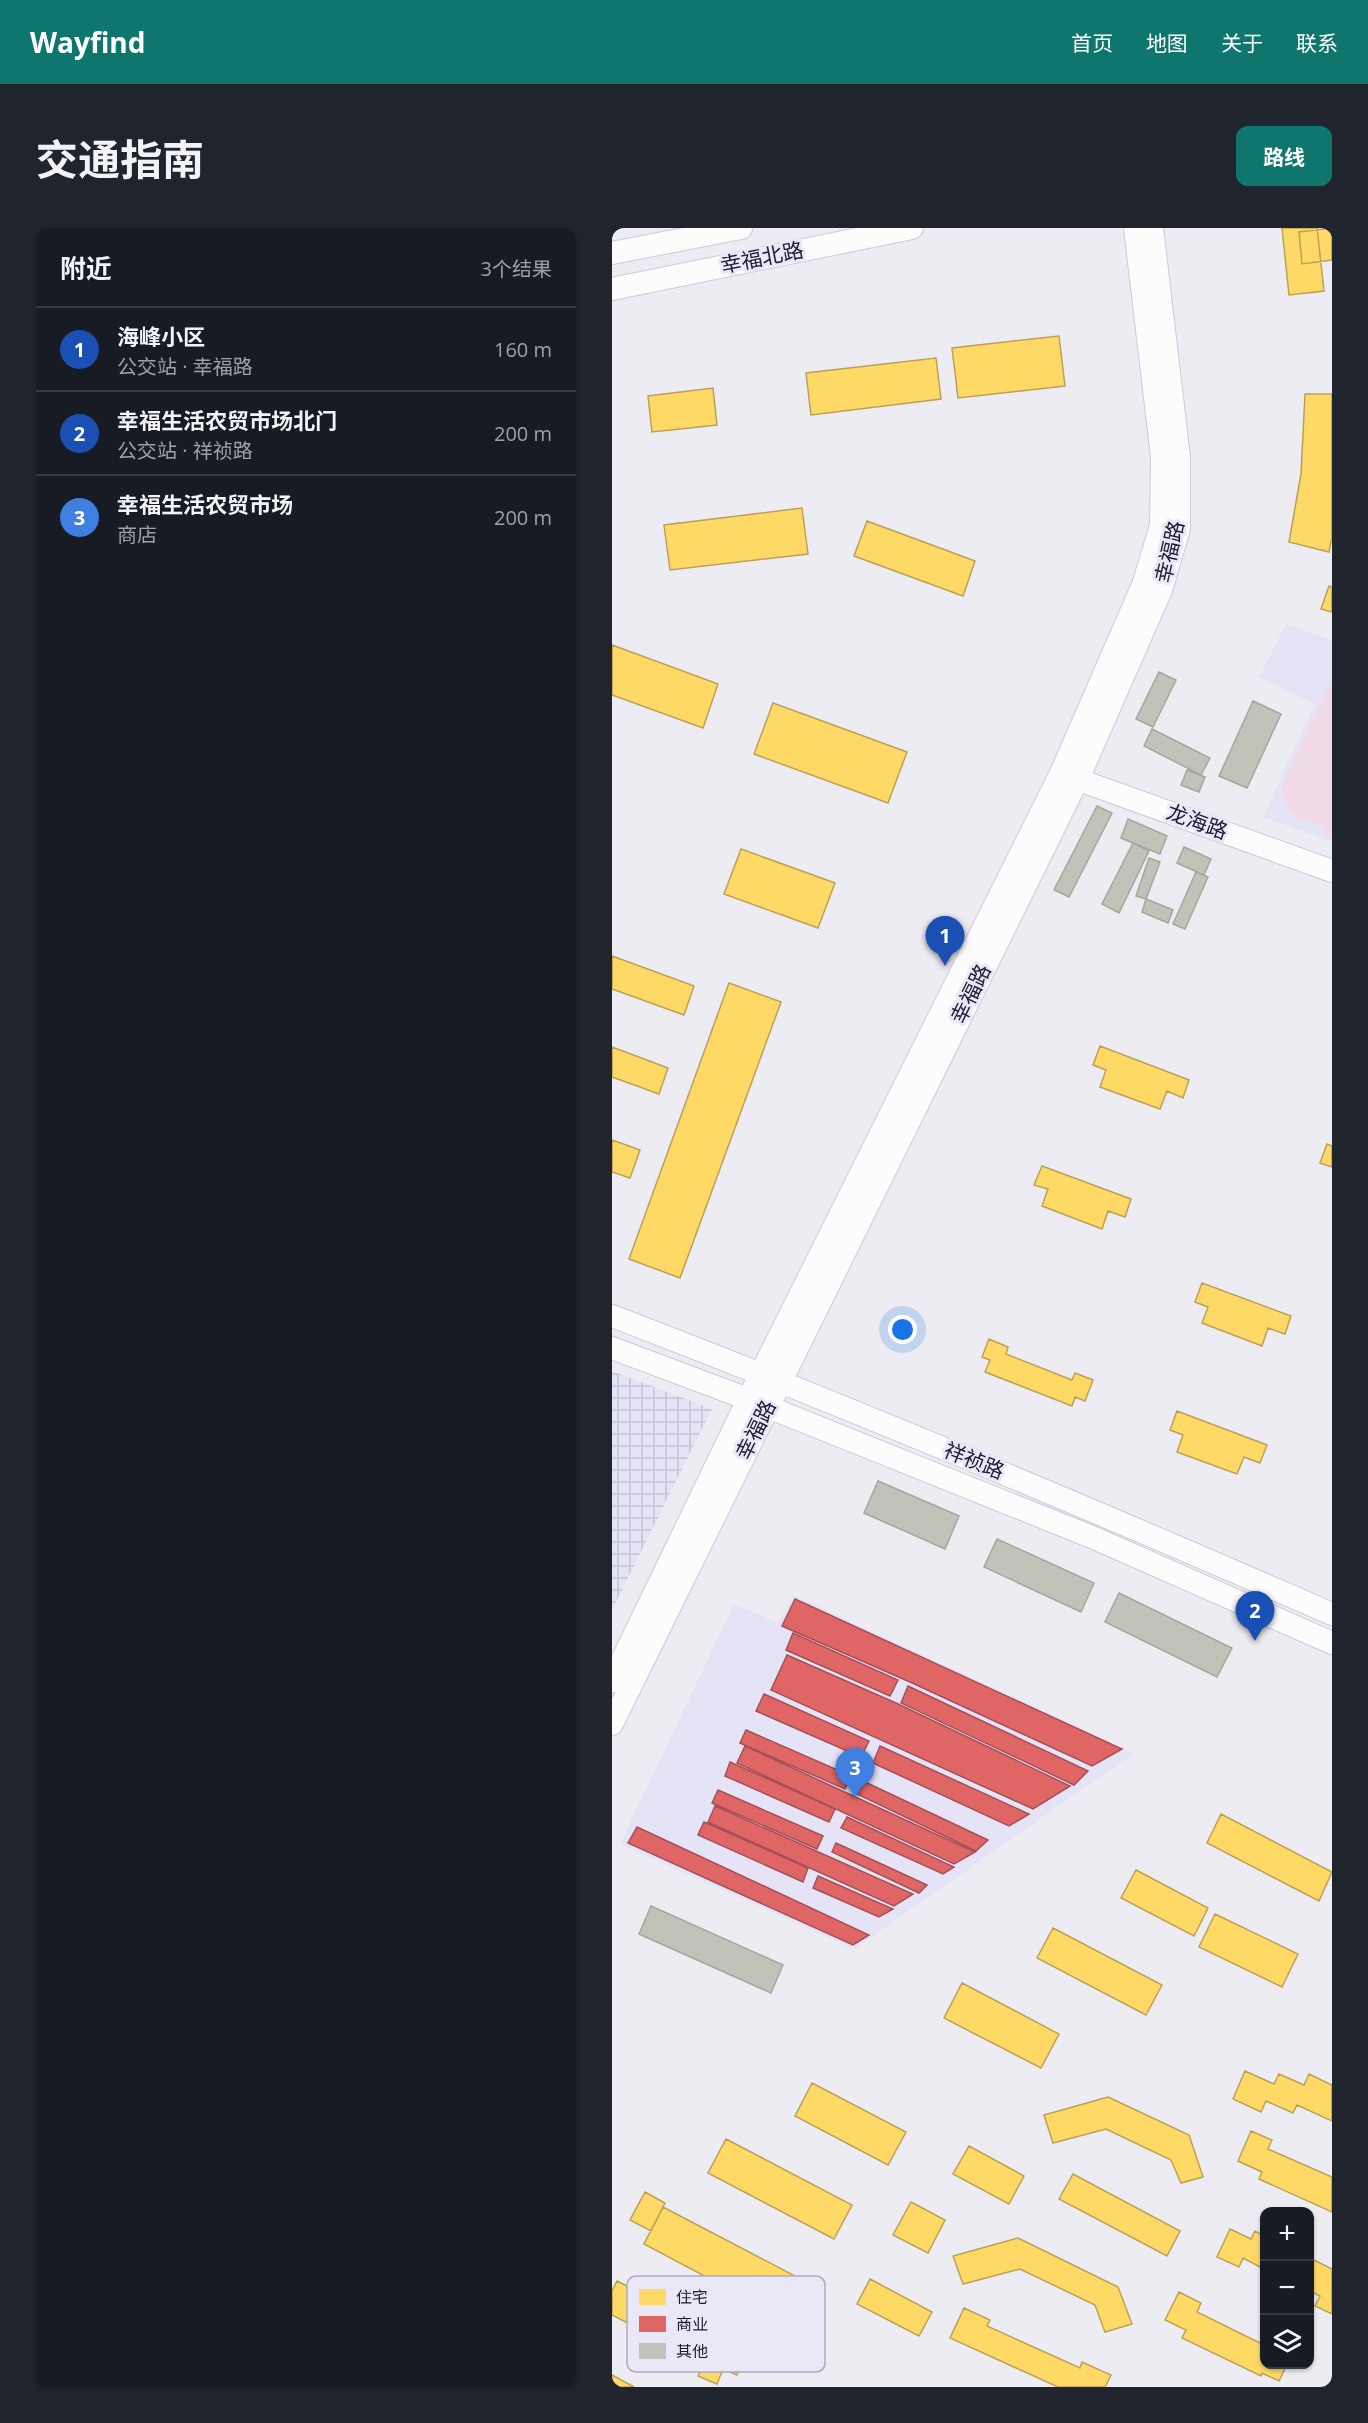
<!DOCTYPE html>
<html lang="zh">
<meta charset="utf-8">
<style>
body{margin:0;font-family:"Open Sans","Noto Sans SC",sans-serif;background:#20242c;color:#f1f3f6}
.controls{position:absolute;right:18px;bottom:18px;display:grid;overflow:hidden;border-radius:12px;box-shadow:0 2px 4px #0004}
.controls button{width:54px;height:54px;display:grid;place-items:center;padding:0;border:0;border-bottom:2px solid #363941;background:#171b24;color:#f1f3f6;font:30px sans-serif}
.you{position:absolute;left:291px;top:1102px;width:21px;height:21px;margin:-15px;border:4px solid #fff;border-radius:50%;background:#1a73e8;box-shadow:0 0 0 9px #1a73e833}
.badge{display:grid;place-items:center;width:39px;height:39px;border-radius:50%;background:#0f766e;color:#fff;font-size:20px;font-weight:700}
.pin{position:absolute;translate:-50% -50px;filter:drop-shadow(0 2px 3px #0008)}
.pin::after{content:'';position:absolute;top:32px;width:21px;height:18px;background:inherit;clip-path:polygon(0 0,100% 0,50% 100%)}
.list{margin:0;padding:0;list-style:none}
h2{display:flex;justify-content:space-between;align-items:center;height:78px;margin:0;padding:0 24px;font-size:26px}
h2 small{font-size:20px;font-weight:400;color:#9ea1a6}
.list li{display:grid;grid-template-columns:39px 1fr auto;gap:18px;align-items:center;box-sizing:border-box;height:84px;padding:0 24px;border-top:2px solid #363941}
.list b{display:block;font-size:22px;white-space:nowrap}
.list p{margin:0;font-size:20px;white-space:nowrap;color:#9ea1a6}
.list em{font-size:20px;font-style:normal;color:#9ea1a6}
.icon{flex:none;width:33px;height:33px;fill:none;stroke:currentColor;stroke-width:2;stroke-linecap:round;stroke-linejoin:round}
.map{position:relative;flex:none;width:720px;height:2159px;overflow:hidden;border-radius:12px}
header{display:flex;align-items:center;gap:36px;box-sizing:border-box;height:84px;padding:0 30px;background:#0f766e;color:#fff}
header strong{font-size:28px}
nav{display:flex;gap:33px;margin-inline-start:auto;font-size:21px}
.intro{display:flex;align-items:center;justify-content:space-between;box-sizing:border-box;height:144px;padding:0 36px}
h1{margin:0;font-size:42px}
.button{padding:15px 27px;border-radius:12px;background:#0f766e;color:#fff;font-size:21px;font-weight:700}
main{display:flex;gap:36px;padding:0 36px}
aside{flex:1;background:#171b24;border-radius:12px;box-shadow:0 2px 4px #0004}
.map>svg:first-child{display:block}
</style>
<header>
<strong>Wayfind</strong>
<nav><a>首页</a><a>地图</a><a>关于</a><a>联系</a></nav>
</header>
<div class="intro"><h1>交通指南</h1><a class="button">路线</a></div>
<main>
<aside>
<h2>附近<small>3个结果</small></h2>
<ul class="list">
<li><span class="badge" style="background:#1a4fb4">1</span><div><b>海峰小区</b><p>公交站 · 幸福路</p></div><em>160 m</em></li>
<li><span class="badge" style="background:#1a4fb4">2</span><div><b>幸福生活农贸市场北门</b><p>公交站 · 祥祯路</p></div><em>200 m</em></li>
<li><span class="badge" style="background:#3f7fe0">3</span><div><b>幸福生活农贸市场</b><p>商店</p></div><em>200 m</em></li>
</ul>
</aside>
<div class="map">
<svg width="720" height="2159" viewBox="0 0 720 2159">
<defs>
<pattern id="industrial-grid" width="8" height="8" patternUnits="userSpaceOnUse" patternTransform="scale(1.5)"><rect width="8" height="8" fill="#e5e3f6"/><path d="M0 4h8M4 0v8" fill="none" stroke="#c4c2d4"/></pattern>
</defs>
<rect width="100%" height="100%" fill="#ececf2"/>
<path fill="#e5e3f6" d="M674 396 720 412V614L651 589 703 476 647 449Z
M181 1367 522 1525 242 1721 8 1616 122 1376 166 1395Z"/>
<path fill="url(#industrial-grid)" d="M0 1143 100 1181 0 1382Z"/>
<path fill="#f0dae6" d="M720 452V611L710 606 713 595C685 596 671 585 670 557Z"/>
<path fill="#ffd966" stroke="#bca057" stroke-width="1.5" d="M670 0H705L712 63 677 67Z
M720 0V32L690 36 687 4Z
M447 108 453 158 346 170 340 120Z
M324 130 329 171 199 187 194 145Z
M101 160 105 197 40 204 36 168Z
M693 166H720V309L717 324 677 314 689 246Z
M190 280 196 326 58 342 52 297Z
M255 293 363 333 351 368 242 328Z
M717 358 720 359V384L709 381Z
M0 417 106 456 91 500 0 467Z
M161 475 295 524 276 575 142 526Z
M129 621 223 655 206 700 112 666Z
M0 728 82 758 72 787 0 761Z
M117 755 169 774 68 1050 17 1031Z
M488 818 577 852 571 870 555 863 548 881 488 859 494 842 481 837Z
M0 819 56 840 47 866 0 849Z
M0 912 28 922 18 950 0 944Z
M715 916 720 918V939L708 935Z
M430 938 519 971 513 989 496 983 490 1001 430 978 436 961 422 957Z
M590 1055 679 1088 673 1106 656 1100 650 1118 590 1095 596 1079 583 1074Z
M377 1111 396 1119 394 1126 460 1152 463 1145 481 1152 473 1173 463 1169 460 1178 373 1144 378 1132 370 1129Z
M565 1183 655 1217 648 1235 632 1229 625 1246 565 1224 571 1207 558 1202Z
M609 1586 720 1644 707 1673 595 1615Z
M524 1642 596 1680 582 1708 509 1670Z
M603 1686 686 1726 670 1759 587 1719Z
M441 1700 550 1757 534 1787 425 1730Z
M350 1755 447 1806 429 1840 332 1790Z
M633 1843 662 1856 667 1846 692 1857 697 1846 720 1857V1893L685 1877 681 1885 654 1873 649 1884 621 1871Z
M200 1855 294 1904 276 1937 183 1888Z
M496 1869 577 1907 591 1949 569 1955 559 1932 494 1901 441 1915 432 1887Z
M639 1903 660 1912 656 1921 720 1949V1984L647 1951 650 1944 626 1933Z
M114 1911 240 1977 222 2011 96 1945Z
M357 1918 412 1948 397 1976 341 1946Z
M461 1946 568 2003 555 2028 447 1971Z
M33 1964 53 1975 39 2003 18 1992Z
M299 1974 333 1992 316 2025 281 2007Z
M51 1979 204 2059 185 2097 32 2016Z
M618 2001 639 2011 643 2003 652 2008V2041L631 2030 627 2039 605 2029Z
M406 2010 506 2059 520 2096 493 2104 483 2077 408 2041 351 2056 341 2028Z
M698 2030 720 2041V2086L703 2078 708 2068 698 2063Z
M258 2051 320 2084 307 2108 245 2076Z
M5 2053 71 2086 64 2099 78 2106 63 2133 34 2118 39 2107 0 2087V2063Z
M567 2064 589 2075 585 2084 652 2117V2136H675L667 2153 650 2145 649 2148 570 2110 574 2102 553 2092Z
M352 2080 378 2092 375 2098 468 2140 470 2134 499 2147 493 2159H446L338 2110Z
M94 2103 117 2113 114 2120 133 2128 125 2147 111 2141 105 2156 86 2148 91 2136 100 2140 105 2129 87 2121Z
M0 2147 22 2159H0Z"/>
<path fill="#e06666" stroke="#a64f57" stroke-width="1.5" d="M183 1371 510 1521 480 1538 298 1454 170 1398Z
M181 1405 286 1452 278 1468 174 1422Z
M175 1427 284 1475 458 1558 421 1581 159 1462Z
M296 1458 476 1543 462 1557 289 1475Z
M152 1466 257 1513 249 1529 144 1483Z
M134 1502 239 1548 233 1561 128 1515Z
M133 1518 237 1566 363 1624 342 1636 125 1535Z
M268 1518 417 1586 397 1598 261 1535Z
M118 1534 223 1581 217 1594 113 1548Z
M251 1553 376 1612 364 1623 245 1566Z
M106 1562 211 1608 205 1621 100 1575Z
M103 1578 301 1666 282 1678 96 1594Z
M235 1589 342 1639 331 1646 229 1600Z
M92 1594 196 1640 191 1654 86 1607Z
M25 1599 257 1707 241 1717 16 1615Z
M224 1615 315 1657 307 1665 220 1624Z
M206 1648 281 1681 267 1689 201 1660Z"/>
<path fill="#c2c3b8" stroke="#a6a79b" stroke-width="1.5" d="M547 444 564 452 541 499 524 491Z
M641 473 669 486 635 560 607 548Z
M540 501 598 530 589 547 532 518Z
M575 542 593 549 587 564 569 557Z
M485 578 500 585 457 669 442 662Z
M516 591 555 608 548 626 509 610Z
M521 615 537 623 507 685 490 676Z
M572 619 599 631 592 647 565 635Z
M537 630 548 634 534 671 524 668Z
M584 644 596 649 573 701 561 696Z
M534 671 561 682 556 695 530 684Z
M266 1253 347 1288 333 1321 252 1285Z
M385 1311 482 1355 469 1384 372 1339Z
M507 1365 620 1420 605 1449 493 1394Z
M39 1678 171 1737 159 1765 27 1706Z"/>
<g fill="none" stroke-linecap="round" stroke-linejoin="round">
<g stroke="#cccadb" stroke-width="24">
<path id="secondary" d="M0 25 129 0
M0 61 300 0
M453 547 720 643
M0 1088C243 1181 482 1282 720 1386
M0 1120 136 1171 480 1309 720 1415
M0 1453 149 1145 449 545 531 357 549 298 550 229 523 0
M0 1496 466 551 549 362 567 301V229L540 0"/>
</g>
<use href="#secondary" stroke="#fcfcfd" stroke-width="22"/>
</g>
<g text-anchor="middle" stroke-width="6" stroke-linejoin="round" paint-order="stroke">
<g font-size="21" fill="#201a34" stroke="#eae8f6">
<text transform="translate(150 30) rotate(-11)" y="7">幸福北路</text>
<text transform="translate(558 324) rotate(-77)" y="7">幸福路</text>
<text transform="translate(585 594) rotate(20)" y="7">龙海路</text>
<text transform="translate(359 766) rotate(-64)" y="7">幸福路</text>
<text transform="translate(144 1202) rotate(-64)" y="7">幸福路</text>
<text transform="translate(362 1233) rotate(22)" y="7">祥祯路</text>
</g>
</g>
<rect x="15" y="2048" width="198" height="96" rx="9" fill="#eae8f6" stroke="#adaabc" stroke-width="1.5"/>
<rect x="27" y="2061" width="27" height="16" fill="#ffd966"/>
<rect x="27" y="2088" width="27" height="16" fill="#e06666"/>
<rect x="27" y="2115" width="27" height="16" fill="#c2c3b8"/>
<g font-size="16" fill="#201a34">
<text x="64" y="2075">住宅</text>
<text x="64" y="2102">商业</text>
<text x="64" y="2129">其他</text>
</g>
</svg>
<div class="controls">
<button>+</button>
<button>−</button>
<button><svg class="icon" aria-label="layers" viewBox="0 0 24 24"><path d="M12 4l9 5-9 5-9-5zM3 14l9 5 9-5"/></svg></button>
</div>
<div class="you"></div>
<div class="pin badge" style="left:333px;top:738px;background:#1a4fb4">1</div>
<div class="pin badge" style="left:643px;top:1413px;background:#1a4fb4">2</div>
<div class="pin badge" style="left:243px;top:1570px;background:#3f7fe0">3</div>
</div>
</main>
